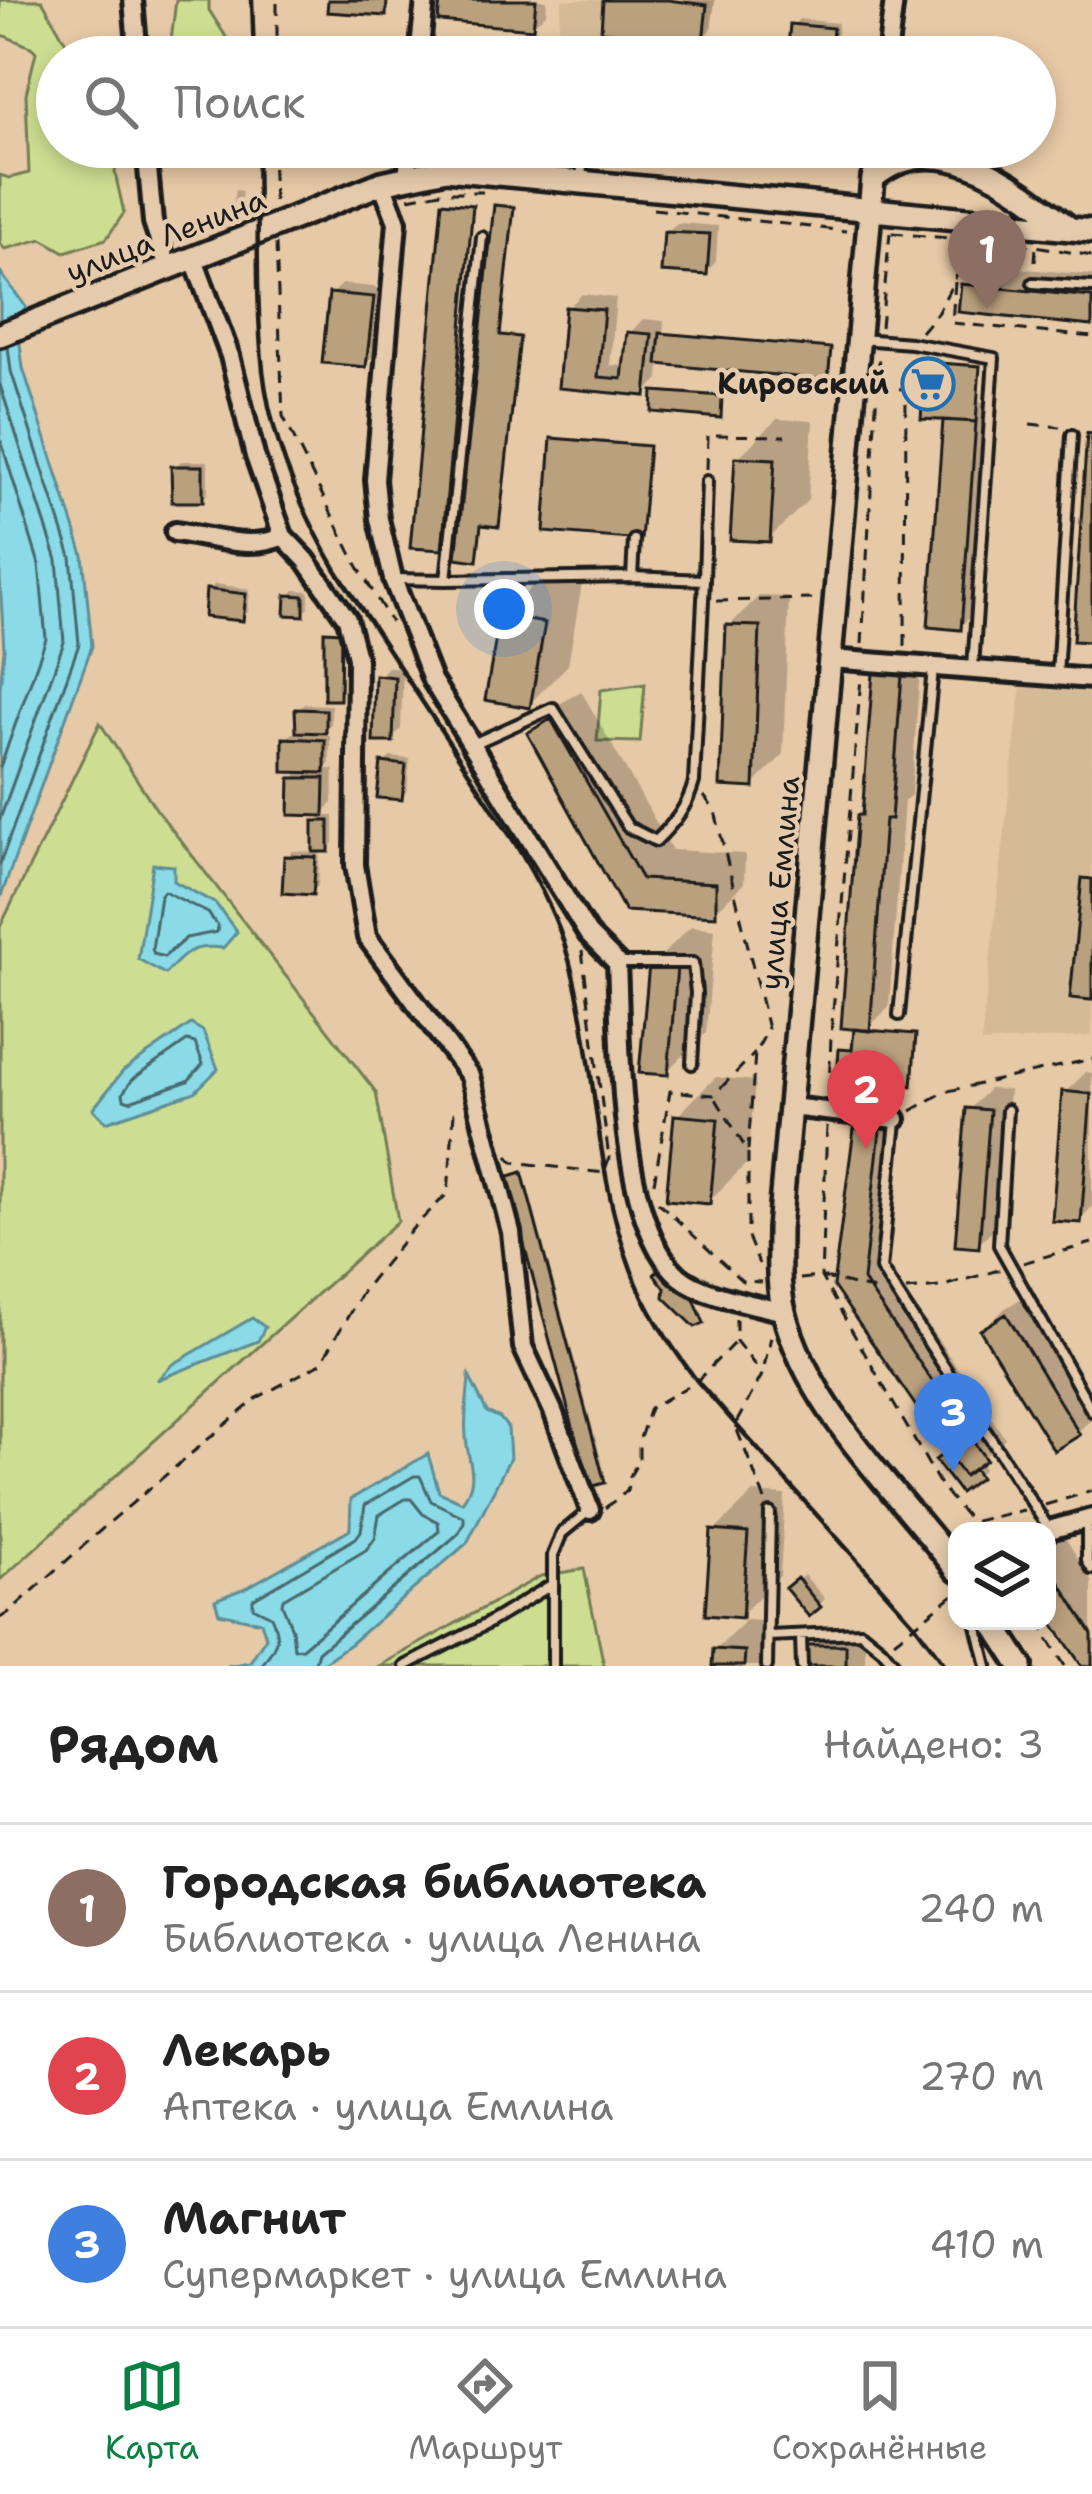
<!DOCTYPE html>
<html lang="ru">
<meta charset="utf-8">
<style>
body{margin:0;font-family:"Shantell Sans",sans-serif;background:#f6f6f6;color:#222}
.controls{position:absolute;right:36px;bottom:36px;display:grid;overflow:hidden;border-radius:24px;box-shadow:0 6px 18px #0003}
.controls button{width:108px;height:108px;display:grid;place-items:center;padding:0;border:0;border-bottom:3px solid #e0e0e0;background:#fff;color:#222;font:60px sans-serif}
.you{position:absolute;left:504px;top:609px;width:42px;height:42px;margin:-30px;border:9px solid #fff;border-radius:50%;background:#1a73e8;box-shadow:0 0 0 18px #1a73e833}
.badge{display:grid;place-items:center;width:78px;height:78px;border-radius:50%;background:#0b8043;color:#fff;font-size:39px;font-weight:700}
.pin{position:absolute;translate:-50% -99px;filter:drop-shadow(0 3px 6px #0008)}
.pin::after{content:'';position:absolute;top:63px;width:42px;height:36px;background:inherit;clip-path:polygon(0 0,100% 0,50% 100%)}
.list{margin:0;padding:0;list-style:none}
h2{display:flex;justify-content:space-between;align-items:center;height:156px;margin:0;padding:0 48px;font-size:51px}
h2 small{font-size:39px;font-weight:400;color:#767676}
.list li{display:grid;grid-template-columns:78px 1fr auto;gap:36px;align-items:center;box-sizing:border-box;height:168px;padding:0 48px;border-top:3px solid #e0e0e0}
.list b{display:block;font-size:45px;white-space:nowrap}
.list p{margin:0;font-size:39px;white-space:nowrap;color:#767676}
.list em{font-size:39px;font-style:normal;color:#767676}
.icon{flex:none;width:66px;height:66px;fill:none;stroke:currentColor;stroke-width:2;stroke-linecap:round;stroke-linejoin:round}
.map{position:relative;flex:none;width:1092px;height:1666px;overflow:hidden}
.search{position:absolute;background:#fff;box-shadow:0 6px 18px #0003;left:36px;right:36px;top:36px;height:132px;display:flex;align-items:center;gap:30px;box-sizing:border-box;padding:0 42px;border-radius:66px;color:#767676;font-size:45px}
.sheet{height:660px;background:#fff}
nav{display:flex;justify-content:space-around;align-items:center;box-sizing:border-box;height:168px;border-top:3px solid #e0e0e0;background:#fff;font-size:33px;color:#767676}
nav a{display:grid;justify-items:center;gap:6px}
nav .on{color:#0b8043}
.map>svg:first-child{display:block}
</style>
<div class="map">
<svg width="1092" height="1666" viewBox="0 0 1092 1666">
<rect width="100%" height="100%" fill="#e6c9a6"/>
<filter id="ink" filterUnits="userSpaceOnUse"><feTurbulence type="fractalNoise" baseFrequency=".00833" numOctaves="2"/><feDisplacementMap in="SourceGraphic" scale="24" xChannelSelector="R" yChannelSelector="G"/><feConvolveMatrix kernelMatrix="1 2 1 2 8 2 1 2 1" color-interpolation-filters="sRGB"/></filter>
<g filter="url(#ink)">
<path fill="#d5ba97" d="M562 0H715L708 57H576V39L557 38Z
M1021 687 1092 693V1036L981 1043Z"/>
<path fill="#cdde92" stroke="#747d57" stroke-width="3" d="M0 0H42L74 57H57V147H119L115 173 124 213 106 239 65 252 42 239 5 249 0 244V175L9 178 29 173 26 94 36 52 31 47 0 34Z
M176 0H209V10L235 51 228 57H169Z
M645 684 640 742 597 741 601 690Z
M100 723 156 809 376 1092 398 1221 0 1580V927Z
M584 1569 604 1666H379L541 1576Z"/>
<path fill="#8adae7" stroke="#5e8e96" stroke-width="3" d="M0 272 26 307 19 336 23 368 83 555 92 646 0 899V687L4 650 0 578Z
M153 864 174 866V881L216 904 237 932 223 948C191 944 186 953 165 974L138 959Z
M191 1024 203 1031 218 1069 195 1092 106 1122 93 1109 123 1071Z
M252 1318 265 1327 258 1341 157 1380 172 1365Z
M469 1376 487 1412 500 1418 508 1428 510 1458 467 1543 350 1644 319 1666H227L250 1662 266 1637 261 1622 219 1613 215 1600 248 1587 350 1529 351 1499 428 1454 439 1492 462 1502C481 1476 467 1463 466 1436 464 1417 468 1396 469 1376Z"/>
<path fill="#0003" d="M443 0H547L546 13 532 26Z
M606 0H715L711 29 701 39Z
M799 19 838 23 836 43 830 49 793 25Z
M235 190 242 191 240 205H233Z
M447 201 474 203 440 547 444 203Z
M499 204 514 206 501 333 520 335 500 521 498 524 481 522 475 557Z
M677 223 718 226 716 262 706 272 667 233Z
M985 265 1092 275V323L964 286Z
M342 284 382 288 375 354 365 364 332 294Z
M582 294 616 298 610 365 627 366 630 333 643 319 664 321 663 332 831 347 829 375 827 377 660 362 659 379 645 393 561 385 568 308Z
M930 361 981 365 978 401 995 403 981 606 960 627 946 417 927 364Z
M777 419 813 421 808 500 769 539 738 458Z
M556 437 650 444 640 537 554 439Z
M181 461H208V493L202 499 175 467Z
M542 577 582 584 568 665 529 704 503 616Z
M215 584 250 589 248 612 242 618 209 590Z
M295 590 309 591V607L303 613 289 596Z
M759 596 789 597 783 755 753 785 729 626Z
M329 630 342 631 341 694 339 697 327 632Z
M896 654 921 656 911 795 904 801 889 1007 867 1029 917 1033 913 1080 911 1083 887 1081 884 1095 842 1050 855 1049 860 816 866 810 876 675Z
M388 667 403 668 401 729 391 739 378 677Z
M581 691 672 850 745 854 744 883 714 913 627 908 531 733 560 704Z
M304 704 331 705V724L320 734 330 735V764L324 769H334L333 803 323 813 293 779 302 769 286 739 292 733 299 734 298 710Z
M390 757 410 759 407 791 401 797 384 763Z
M322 816H334V843L328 849H320L318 886 312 892 287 857 293 851 316 852V822Z
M691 926 715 929 706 1033 666 1072 652 965Z
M1086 1072 1092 1073V1207L1080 1220 1065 1093Z
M716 1077 755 1081 748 1162 709 1201 677 1116Z
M989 1089 1009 1090 999 1224 978 1245 969 1110Z
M878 1110 899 1112 883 1259 1005 1438 979 1462 984 1469 960 1489 939 1460 950 1450 837 1286 857 1130Z
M524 1172 606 1478 604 1480 509 1177Z
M1027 1295 1092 1401V1418L1078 1432 984 1330 1004 1309Z
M753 1493 785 1495 780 1576 741 1615 713 1532Z
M1053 1518 1092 1581V1666H1086L1047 1610V1531H1033Z
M804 1575 825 1599 810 1613 789 1588Z
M746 1620 774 1622 771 1666H716V1650Z
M829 1626H865V1666H808L809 1646Z"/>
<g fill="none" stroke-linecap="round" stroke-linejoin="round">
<path stroke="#48686d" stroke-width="3" d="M0 385 57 560 64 642 0 819
M0 438 39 564 46 639 0 767
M0 864 79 644 71 557 11 371 8 346
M164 891 208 913 218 926 217 932 186 938 164 957 154 954 152 949 160 896Z
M187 1041 195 1043 203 1064 188 1081 130 1101 124 1099 123 1093 133 1079Z
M405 1499H411L423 1514 438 1522 439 1531 302 1648 294 1649 292 1629 282 1604 283 1599 366 1550 375 1538 379 1515Z
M261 1666C276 1645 282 1641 271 1616L253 1607V1599L356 1538 361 1531 365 1505 414 1476H420L431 1501 464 1517V1522L458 1534 318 1652 314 1666"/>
</g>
<path fill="#baa17e" stroke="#1c1c1c" stroke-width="3" d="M328 0H387L386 16 327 12Z
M440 0H536L533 29 438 21Z
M603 0H668L707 5 703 42 601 31Z
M790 24 833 28 831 52 788 48Z
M557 38 577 39 576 57H556Z
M442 202 473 205 442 550 410 548Z
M494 205 514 207 500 335 520 337 499 527 481 525 477 561 456 558Z
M664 232 710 234 707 275 661 272Z
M961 284 1092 297V326L958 312Z
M329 293 374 297 366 367 322 363Z
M565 307 604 310 598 377 622 379 627 332 652 334 646 396 558 388Z
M660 333 831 348 828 380 657 364Z
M925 362 980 366 976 422 921 419Z
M653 391 722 396 721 418 652 412Z
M943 420 976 422 961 630 928 627Z
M1087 433 1092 434V642L1073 641Z
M551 438 649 446 641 540 544 532Z
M735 457 775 459 770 542 730 540Z
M171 466H203V502H172Z
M206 589 246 594 243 621 204 617Z
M286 595 304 596V616L285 615Z
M500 615 545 623 530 708 485 700Z
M726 625 760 626 754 788 720 786Z
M324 631 341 632 340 700H324Z
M873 673 902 675 891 819H885L870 1031 841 1028 857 815H862Z
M375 675 395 677 393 742H373Z
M295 709 326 710V733L296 732Z
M551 719 642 879 716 883V916L625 911 527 733Z
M283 738 325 740V773L283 772Z
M381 762 406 765 402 800 377 798Z
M290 778H325L324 816 289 815Z
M313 821H329V852H313Z
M284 856 316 857 313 895 282 893Z
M1082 878 1092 879V1000L1070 998Z
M649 964 677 967 668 1075 639 1073Z
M854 1029 916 1034 912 1086 886 1084 885 1098 836 1094 839 1049 852 1050Z
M1062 1091 1091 1094 1081 1223 1052 1221Z
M966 1108 990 1110 979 1248 955 1246Z
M674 1115 718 1119 710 1204 666 1200Z
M854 1129 880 1131 863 1280 986 1460 964 1476 833 1286Z
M522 1172 605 1483 589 1487 506 1177Z
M665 1266 679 1286 692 1294 704 1323 695 1327 664 1297 665 1288 654 1274Z
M1006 1314 1080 1435 1054 1451 980 1330Z
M946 1452 964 1476 974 1469 980 1478 960 1493 935 1460Z
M711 1530 748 1533 742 1618 705 1615Z
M1047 1562 1092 1634V1666H1082L1047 1615Z
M797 1578 821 1607 809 1617 785 1588Z
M806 1645H846V1666H805Z
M713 1649 745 1651 744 1666H712Z"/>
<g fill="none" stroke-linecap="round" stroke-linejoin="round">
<g stroke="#1c1c1c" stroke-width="16">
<path id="lane" d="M581 181 583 147
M1033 283 1092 287
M860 339 911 343 994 358 973 668
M632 577 634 540
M395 579 446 580 482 237
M446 580 632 577 704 580 707 481
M1057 675 1072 435
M473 744 553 708 628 827 656 841C674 823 687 808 694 782L704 580
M618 963H693L696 993 692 1064
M899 1015 933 669
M1007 1110 999 1245 1092 1411
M896 1121 881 1269 1049 1529
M1087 1521V1561L1092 1569
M976 1621 987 1666
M768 1636 861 1632 882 1649 896 1666
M801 1637 802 1666
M405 1666 485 1625 553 1584
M553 1666V1555L562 1533 590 1510
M767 1666 770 1513"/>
</g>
<g stroke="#1c1c1c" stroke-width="26">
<path id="street" d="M133 0 138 57
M419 57 425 0
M887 57 894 0
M146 147 153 222 168 267
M407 178 410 147
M873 178 876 147
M382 183 397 222 375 480 379 519 393 579 432 680 588 934 617 963C621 1042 617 1221 679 1276 702 1296 754 1304 784 1312
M193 257 230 356 255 456 283 536 306 560 347 619 357 657 355 865 367 937 470 1076 511 1232 523 1347 553 1411 590 1510
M175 532C207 536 253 552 283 536
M830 659 1092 679
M790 1107 896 1119
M1046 1531 1092 1518"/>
</g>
<g stroke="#1c1c1c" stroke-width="30">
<path id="secondary" d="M0 335 382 183 446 169 1092 231
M957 1570C897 1490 809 1411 784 1312 777 1284 779 1257 779 1229L873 178C937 123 1016 186 1069 228
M992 1621 1021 1666"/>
</g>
<path stroke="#1c1c1c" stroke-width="3" stroke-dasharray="12 9" stroke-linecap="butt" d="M277 57V0
M272 147 274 204
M409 198 441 192H483
M653 209 846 231
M892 233 1036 246 1092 256
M276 244 283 416 357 565 391 622
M1035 261 1036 246
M955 282 952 323 1092 337
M881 327 890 233
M921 332 938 312 974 242
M878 388 905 389
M1030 424 1060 427
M707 469 708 435 785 436
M716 601 814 599
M862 644 879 354
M905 646 906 389 910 356
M704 796 715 811 768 1029 755 1053 748 1150
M582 951 609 1158
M829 1093 831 1035 861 678
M716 1099 748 1152V1237L759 1264
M911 1111 944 1092 1092 1059
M827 1126 821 1277 942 1488 979 1531
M508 1156 513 1162 604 1173 609 1158 615 1157
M654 1183 670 1091 714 1095 755 1053
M658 1202 742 1281 761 1282
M1023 1263 1092 1243
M800 1279 821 1277 879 1291
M906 1290 940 1287 1002 1269
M736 1319V1341L761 1373
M765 1500 735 1425 762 1375 771 1337
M1045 1505 1092 1491
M605 1508 627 1491 630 1476 639 1460V1441L650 1408 697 1381 736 1341
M975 1521 1024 1510
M0 1618 8 1613 110 1522 257 1398 321 1363 363 1290 414 1227 448 1193 454 1113 462 1111
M1037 1621 1065 1666
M894 1641 957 1592"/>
<use href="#lane" stroke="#e5caac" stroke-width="8"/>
<use href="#street" stroke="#e5caac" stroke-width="16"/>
<use href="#secondary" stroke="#e5caac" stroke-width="21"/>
<path stroke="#1c1c1c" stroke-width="4.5" d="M252 0 254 57
M257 147C259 221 255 297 263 370 271 441 300 508 336 570L515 843C534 875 552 907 564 943 598 1049 591 1164 631 1269 646 1310 671 1346 697 1381L916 1626 946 1666"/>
</g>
</g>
<defs>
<g id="supermarket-ring" transform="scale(2.7)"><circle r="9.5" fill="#e5caac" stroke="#1f6fb2" stroke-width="1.5"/><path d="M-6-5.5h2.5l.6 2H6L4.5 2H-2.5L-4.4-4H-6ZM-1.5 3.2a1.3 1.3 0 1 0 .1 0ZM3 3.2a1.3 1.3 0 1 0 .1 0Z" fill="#1f6fb2"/></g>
</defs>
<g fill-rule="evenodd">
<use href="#supermarket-ring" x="928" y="384"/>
</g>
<g text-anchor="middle" stroke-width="9" stroke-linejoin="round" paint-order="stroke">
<g font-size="30" fill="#1c1c1c" stroke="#e5caac">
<text transform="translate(166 236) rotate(-21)" y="10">улица Ленина</text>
<text transform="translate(780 883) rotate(-85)" y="10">улица Емлина</text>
</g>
<g font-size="30" font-weight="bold" fill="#1c1c1c" stroke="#e5caac" text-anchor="end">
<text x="889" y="394">Кировский</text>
</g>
</g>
</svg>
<div class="controls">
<button><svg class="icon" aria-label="layers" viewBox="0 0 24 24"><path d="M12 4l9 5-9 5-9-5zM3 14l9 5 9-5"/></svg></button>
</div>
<div class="you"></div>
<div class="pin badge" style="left:987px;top:309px;background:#8d6e63">1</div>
<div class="pin badge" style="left:866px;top:1149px;background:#e0444e">2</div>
<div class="pin badge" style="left:953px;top:1472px;background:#3f7fe0">3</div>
<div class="search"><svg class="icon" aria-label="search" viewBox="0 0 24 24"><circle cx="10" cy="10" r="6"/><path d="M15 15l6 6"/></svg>Поиск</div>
</div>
<section class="sheet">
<h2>Рядом<small>Найдено: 3</small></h2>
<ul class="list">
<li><span class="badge" style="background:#8d6e63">1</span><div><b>Городская библиотека</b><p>Библиотека · улица Ленина</p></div><em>240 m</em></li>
<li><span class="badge" style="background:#e0444e">2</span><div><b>Лекарь</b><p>Аптека · улица Емлина</p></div><em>270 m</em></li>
<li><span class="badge" style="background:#3f7fe0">3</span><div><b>Магнит</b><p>Супермаркет · улица Емлина</p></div><em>410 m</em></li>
</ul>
</section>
<nav>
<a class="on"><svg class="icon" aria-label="map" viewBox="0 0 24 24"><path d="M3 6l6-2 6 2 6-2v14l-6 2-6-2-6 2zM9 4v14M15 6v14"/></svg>Карта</a>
<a><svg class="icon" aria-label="directions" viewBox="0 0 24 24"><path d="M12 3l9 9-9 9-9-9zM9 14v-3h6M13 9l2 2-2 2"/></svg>Маршрут</a>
<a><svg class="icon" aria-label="saved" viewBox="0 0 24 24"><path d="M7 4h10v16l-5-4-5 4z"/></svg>Сохранённые</a>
</nav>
